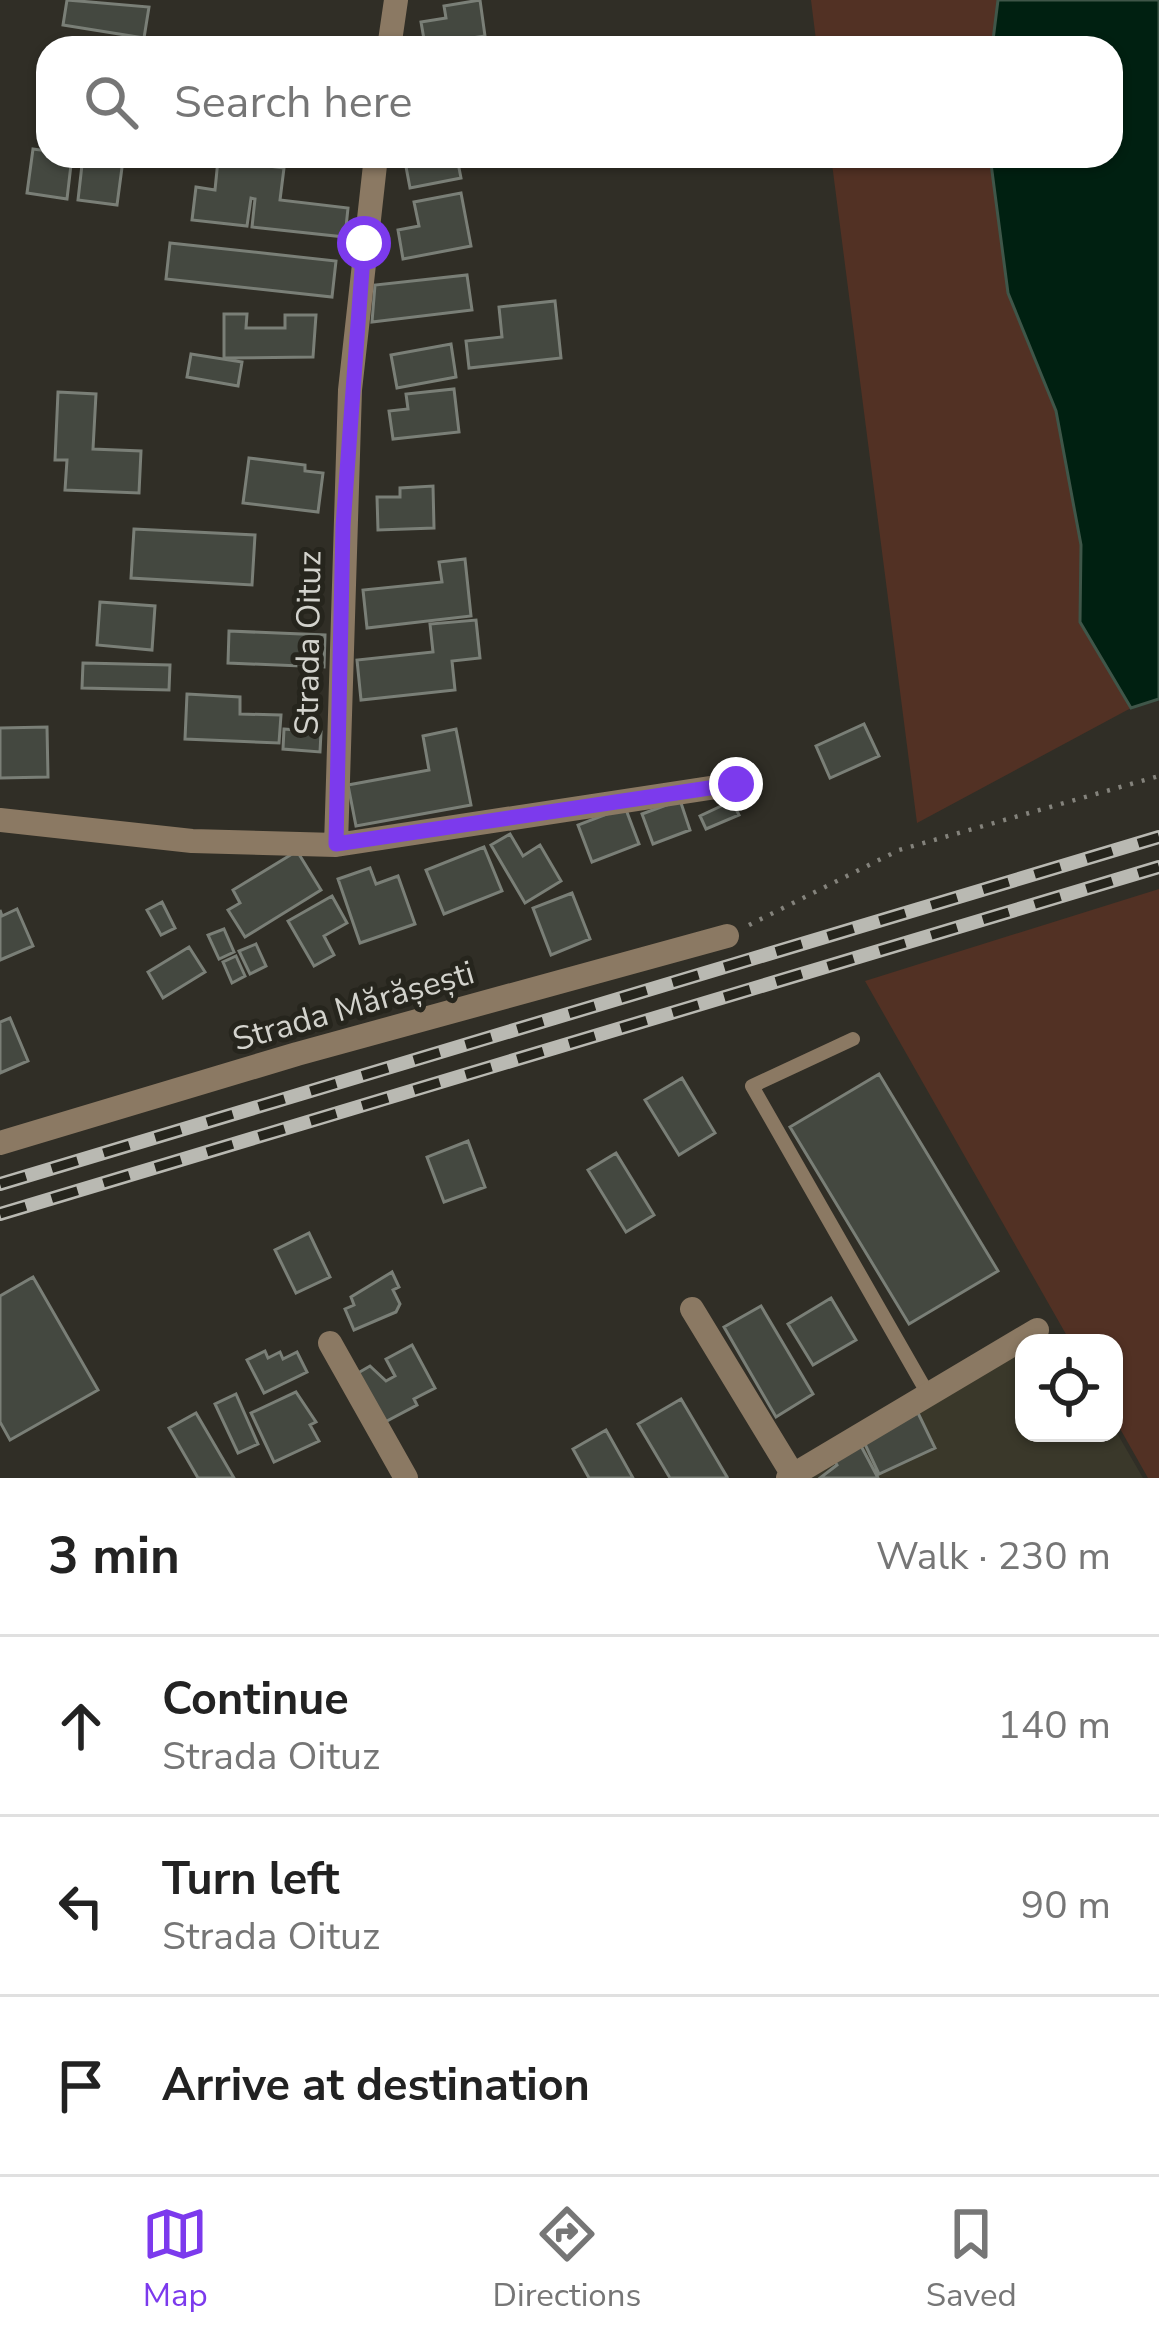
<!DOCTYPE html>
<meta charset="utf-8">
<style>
body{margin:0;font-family:"Nunito Sans",sans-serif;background:#f6f6f6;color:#222}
.controls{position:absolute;right:36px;bottom:36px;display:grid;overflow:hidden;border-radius:24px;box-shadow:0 3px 9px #0004}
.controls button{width:108px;height:108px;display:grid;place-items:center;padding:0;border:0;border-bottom:3px solid #e0e0e0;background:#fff;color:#222;font:60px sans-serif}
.stop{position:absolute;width:36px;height:36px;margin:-27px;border:9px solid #7c3aed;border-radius:50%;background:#fff}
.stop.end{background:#7c3aed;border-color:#fff;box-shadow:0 3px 12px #0008}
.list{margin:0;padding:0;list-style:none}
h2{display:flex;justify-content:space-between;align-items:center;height:156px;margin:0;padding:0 48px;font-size:51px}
h2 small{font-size:39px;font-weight:400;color:#767676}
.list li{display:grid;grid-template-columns:78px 1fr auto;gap:36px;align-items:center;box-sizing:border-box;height:180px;padding:0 48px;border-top:3px solid #e0e0e0}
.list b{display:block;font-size:45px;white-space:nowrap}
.list p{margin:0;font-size:39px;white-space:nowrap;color:#767676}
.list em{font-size:39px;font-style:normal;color:#767676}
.icon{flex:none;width:66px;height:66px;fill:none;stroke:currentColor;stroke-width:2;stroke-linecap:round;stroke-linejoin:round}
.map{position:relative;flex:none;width:1159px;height:1478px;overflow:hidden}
.search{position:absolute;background:#fff;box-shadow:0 3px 9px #0004;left:36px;right:36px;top:36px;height:132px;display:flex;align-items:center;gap:30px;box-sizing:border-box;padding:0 42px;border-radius:36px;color:#767676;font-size:45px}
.sheet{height:696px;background:#fff}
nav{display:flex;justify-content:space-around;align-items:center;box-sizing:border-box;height:168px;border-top:3px solid #e0e0e0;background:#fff;font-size:33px;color:#767676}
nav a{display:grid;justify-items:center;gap:6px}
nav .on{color:#7c3aed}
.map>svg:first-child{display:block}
</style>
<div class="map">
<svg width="1159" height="1478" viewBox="0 0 1159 1478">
<rect width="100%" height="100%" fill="#302e26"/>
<path fill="#3a382a" d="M1024 1350V1433H1114V1428L1143 1478H803Z"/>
<path fill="#523124" d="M811 0H998L992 48H817Z
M831 156H990L1008 293 1056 411 1081 545 1080 622 1131 708 917 823Z
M1159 889V1478H1148L1114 1418V1343H1071L865 981Z"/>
<path fill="#002011" stroke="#3f5649" stroke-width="3" d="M998 0H1159V699L1131 708 1080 622 1081 545 1056 411 1008 293 990 156H1111V48H992Z"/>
<path fill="#444840" stroke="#7a7f77" stroke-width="3" d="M67 0 149 7 144 38 63 25Z
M480 0 485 36 425 45 421 22 446 18 444 6Z
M33 149 48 151V156H72L67 199 27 193Z
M83 156 123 160 117 205 78 200Z
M404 156 457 158 461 178 410 188Z
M218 160 284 168 280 200 348 208 345 237 252 227 255 199 251 198 247 226 192 220 196 187 215 190Z
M461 193 471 246 403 259 398 230 419 226 414 202Z
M170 243 336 261 332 297 166 279Z
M467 275 472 310 372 322 375 285Z
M555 301 561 358 469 368 466 341 502 337 499 307Z
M224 314H247L246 328H285V315H316L313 357 224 358Z
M451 344 456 377 397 388 391 355Z
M191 354 242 362 238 386 187 377Z
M454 389 459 432 393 439 389 411 408 409 406 394Z
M58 392 96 394 93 449 141 451 139 493 65 490 67 460H55Z
M249 458 305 465V471L323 473 318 512 243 503Z
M433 486 434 528 378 530 377 497H400V488Z
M134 529 255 535 252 585 131 578Z
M465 559 471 616 367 628 363 590 442 582 439 562Z
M100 602 155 606 152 650 97 645Z
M476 620 480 658 452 661 455 690 361 700 357 660 433 652 430 624Z
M229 631 325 635 324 667 228 663Z
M83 663 170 665 169 690 82 688Z
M187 694 240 697V714L281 715 279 743 185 739Z
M864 724 879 756 830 778 816 746Z
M47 727 48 777 0 778V728Z
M284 729 321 732 320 752 283 749Z
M456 729 471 805 356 826 348 785 429 770 423 736Z
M680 800 690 830 653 844 642 814Z
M732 801 739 815 706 829 700 816Z
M625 807 639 844 592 862 578 825Z
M510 834 523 856 540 845 561 881 525 903 491 845Z
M484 847 502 891 444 914 426 870Z
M297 851 321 890 245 937 228 910 240 903 233 890Z
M370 868 376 884 398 876 415 924 360 943 338 879Z
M572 893 590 939 551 955 533 908Z
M332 896 347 923 324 936 334 955 314 966 288 921Z
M162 902 175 928 161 935 147 910Z
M17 909 33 946 0 960V910L2 916Z
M224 929 234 952 219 959 208 935Z
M256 944 266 966 250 974 239 951Z
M189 947 205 972 163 998 148 972Z
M236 956 245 976 232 983 223 962Z
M10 1018 28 1061 0 1073V1022Z
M879 1074 998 1271 909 1324 790 1127Z
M682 1078 715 1133 679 1155 645 1100Z
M468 1141 485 1187 444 1202 427 1157Z
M616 1153 654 1215 626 1232 588 1170Z
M309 1233 330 1277 296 1293 275 1250Z
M392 1272 399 1287 393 1290 400 1304 396 1312 354 1330 345 1309 354 1305 351 1297Z
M33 1277 98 1390 10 1440 0 1422V1296Z
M831 1298 856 1340 813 1365 788 1324Z
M761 1306 813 1394 776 1417 724 1327Z
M412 1345 435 1388 414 1399 417 1405 385 1422 358 1373 370 1366 386 1381 395 1376 386 1359Z
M265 1351 268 1358 280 1352 283 1359 297 1352 307 1372 264 1393 247 1360Z
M296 1392 316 1422 310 1425 319 1441 274 1462 251 1413Z
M236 1394 258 1444 238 1453 215 1404Z
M681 1399 727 1477 725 1478H670L638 1424Z
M196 1413 234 1478H198L169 1428Z
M918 1413 935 1448 879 1474 863 1440Z
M606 1430 633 1478H589L573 1449Z
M860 1444 878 1478H820L837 1465 833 1458Z"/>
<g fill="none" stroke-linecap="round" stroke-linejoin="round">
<path stroke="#84837c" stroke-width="4.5" stroke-dasharray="3 9" stroke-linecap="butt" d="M749 925 899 850 1159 776"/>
<path stroke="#8b7963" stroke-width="14" d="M853 1039 752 1086 928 1394"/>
<path stroke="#8b7963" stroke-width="24" d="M389 48 396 0
M0 820 192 841 336 845 736 784
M336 845 350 390 376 156
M0 1143 297 1054 727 936
M692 1309 793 1475
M330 1343 406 1478
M788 1478 1037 1330"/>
<g stroke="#b9b9b2" stroke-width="14">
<path id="rail" d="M0 1184 1159 837
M0 1214 1159 867"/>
</g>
<use href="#rail" stroke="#26251d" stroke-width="9" stroke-dasharray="27" stroke-linecap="butt"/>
</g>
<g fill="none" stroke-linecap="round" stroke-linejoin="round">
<path stroke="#7c3aed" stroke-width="15" d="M364 243 343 526 336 844 736 784"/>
</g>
<g text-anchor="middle" stroke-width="10" stroke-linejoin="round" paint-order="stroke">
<g font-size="33" fill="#d3d3cd" stroke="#26251d">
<text transform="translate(307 643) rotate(-89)" y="12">Strada Oituz</text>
<text transform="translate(353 1005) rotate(-16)" y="12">Strada Mărășești</text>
</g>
</g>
</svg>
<div class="controls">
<button><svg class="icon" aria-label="locate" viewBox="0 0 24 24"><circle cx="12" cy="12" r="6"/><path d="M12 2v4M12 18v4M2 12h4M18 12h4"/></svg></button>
</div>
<div class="stop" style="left:364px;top:243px"></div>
<div class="stop end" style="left:736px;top:784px"></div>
<div class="search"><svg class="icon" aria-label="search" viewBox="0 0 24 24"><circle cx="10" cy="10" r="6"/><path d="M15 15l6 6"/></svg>Search here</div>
</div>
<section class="sheet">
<h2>3 min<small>Walk · 230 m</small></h2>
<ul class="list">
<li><svg class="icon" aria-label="ahead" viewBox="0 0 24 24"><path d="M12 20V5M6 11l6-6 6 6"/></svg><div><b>Continue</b><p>Strada Oituz</p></div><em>140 m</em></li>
<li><svg class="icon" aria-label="left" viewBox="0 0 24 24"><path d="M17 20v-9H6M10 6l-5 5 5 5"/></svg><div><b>Turn left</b><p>Strada Oituz</p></div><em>90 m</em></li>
<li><svg class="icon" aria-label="arrive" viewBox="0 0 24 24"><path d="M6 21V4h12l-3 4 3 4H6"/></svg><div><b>Arrive at destination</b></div></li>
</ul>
</section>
<nav>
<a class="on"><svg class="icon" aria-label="map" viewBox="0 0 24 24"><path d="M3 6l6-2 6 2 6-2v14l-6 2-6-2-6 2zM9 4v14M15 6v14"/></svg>Map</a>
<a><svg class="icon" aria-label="directions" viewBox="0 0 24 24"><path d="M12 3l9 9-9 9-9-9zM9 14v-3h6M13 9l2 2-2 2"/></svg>Directions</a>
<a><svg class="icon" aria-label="saved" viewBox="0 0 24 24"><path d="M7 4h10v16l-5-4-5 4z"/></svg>Saved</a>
</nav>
